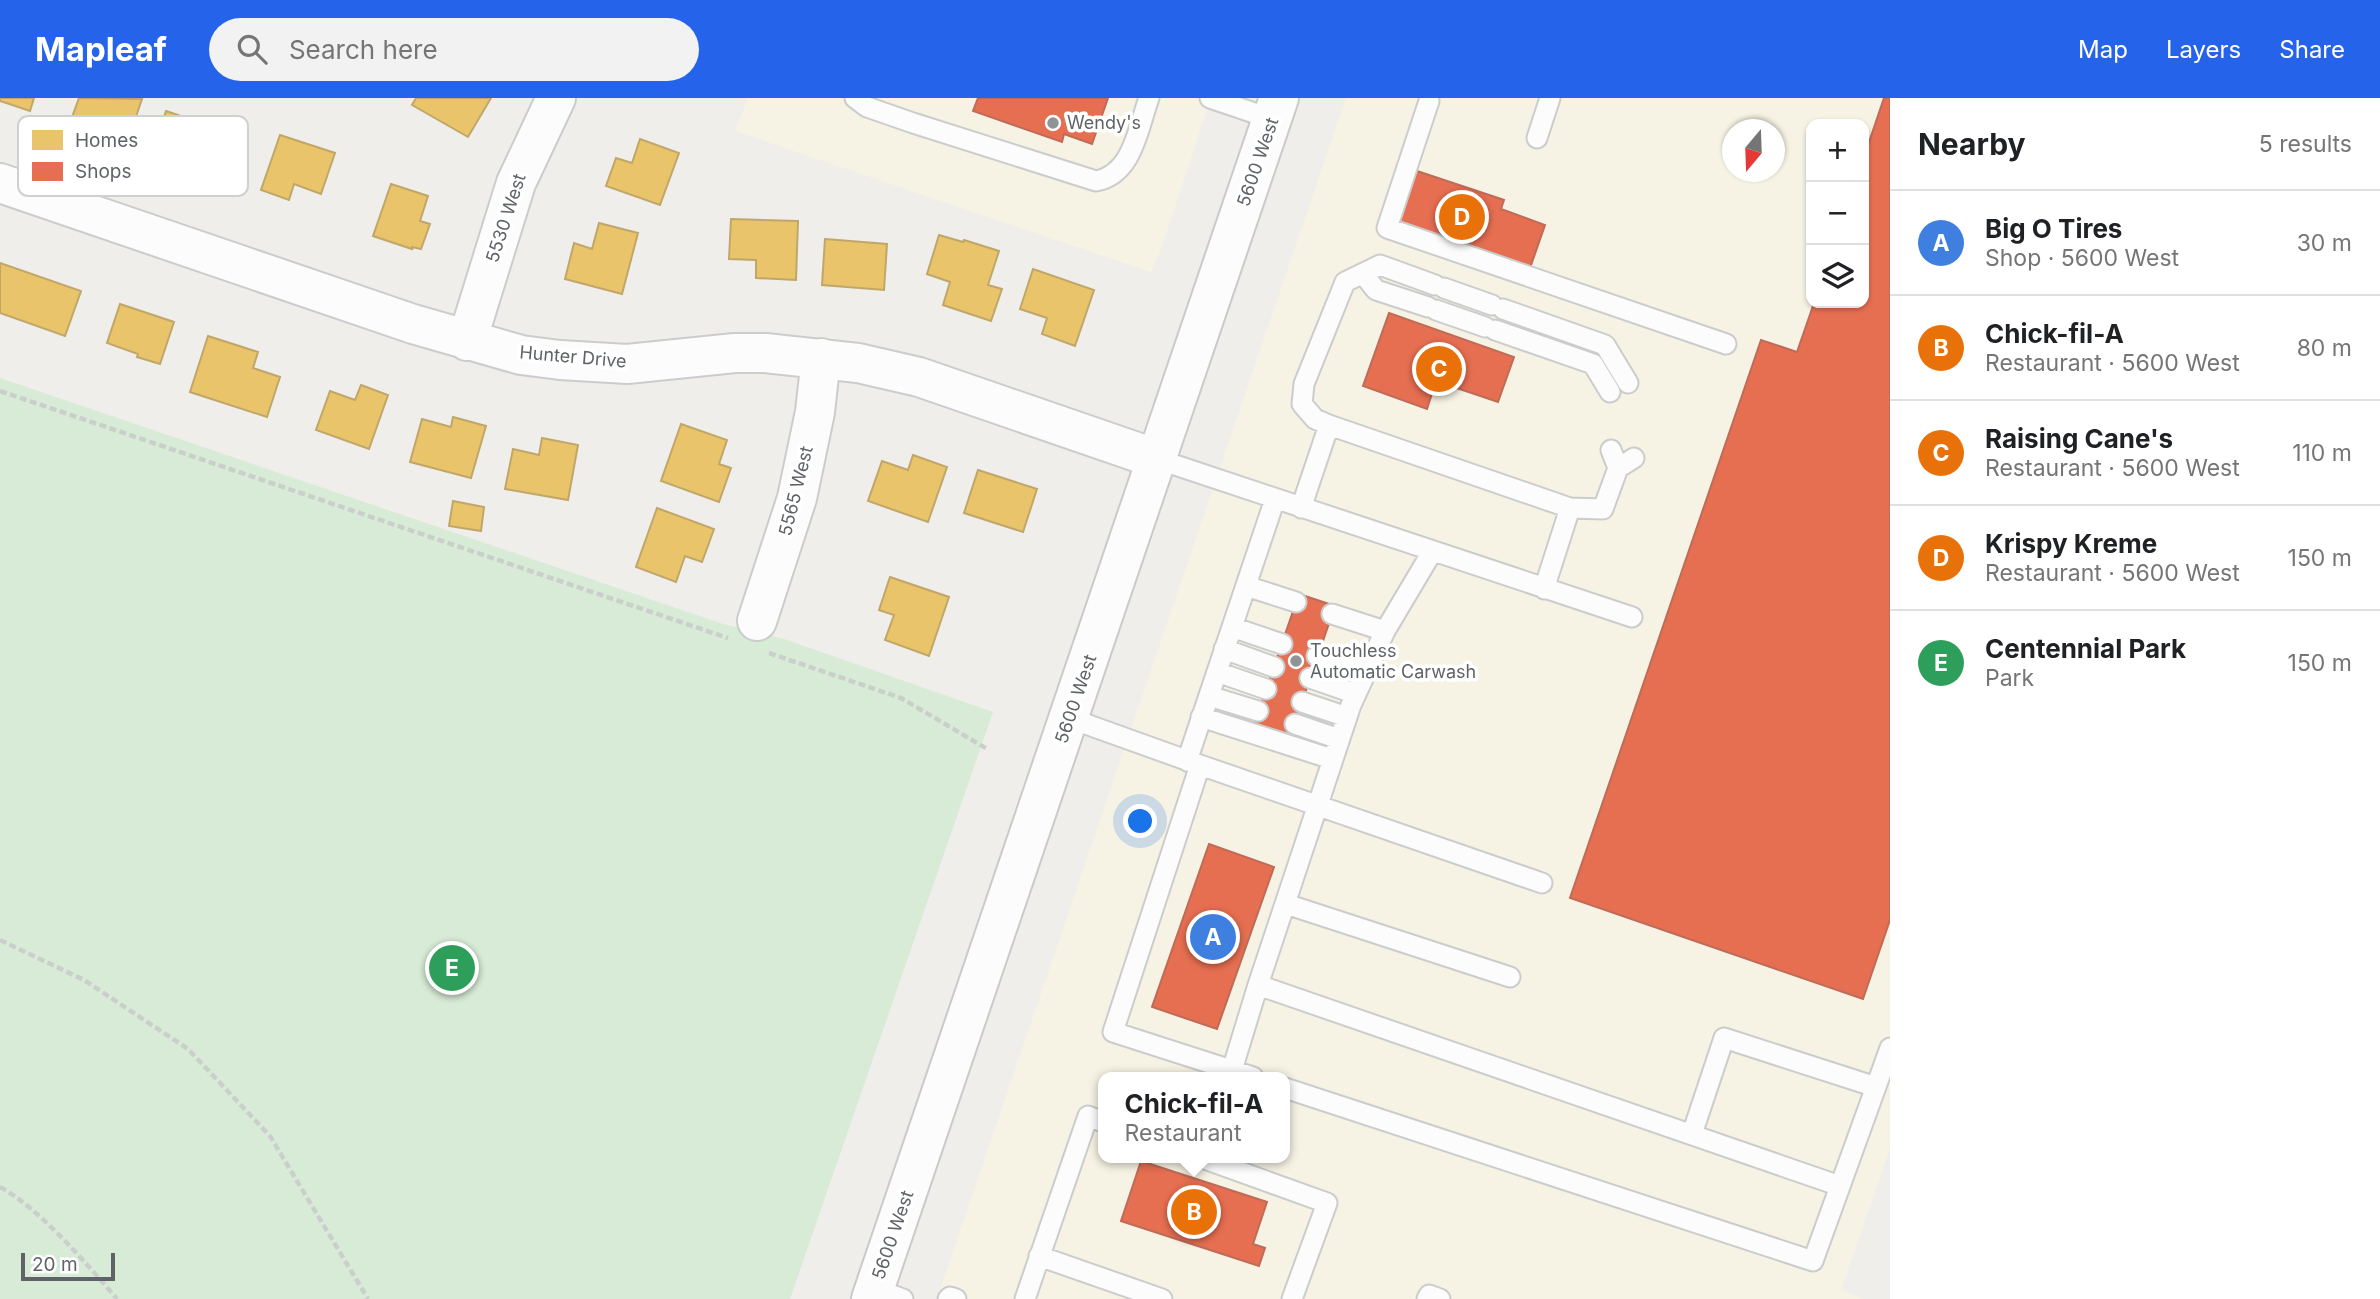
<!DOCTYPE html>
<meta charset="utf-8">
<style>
body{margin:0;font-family:Inter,sans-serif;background:#f2f2f2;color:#202124}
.controls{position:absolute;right:21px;top:21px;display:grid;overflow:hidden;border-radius:14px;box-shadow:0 2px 5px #0004}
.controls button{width:63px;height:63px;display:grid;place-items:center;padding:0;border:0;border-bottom:2px solid #e0e0e0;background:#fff;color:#202124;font:35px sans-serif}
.compass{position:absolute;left:1722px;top:21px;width:63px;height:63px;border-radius:50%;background:#fff;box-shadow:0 2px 5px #0004;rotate:199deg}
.scale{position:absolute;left:21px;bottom:18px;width:94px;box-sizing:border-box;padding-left:7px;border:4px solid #5f6368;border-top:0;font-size:19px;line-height:24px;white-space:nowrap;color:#5f6368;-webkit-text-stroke:5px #fff;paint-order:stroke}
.you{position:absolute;left:1141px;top:724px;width:24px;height:24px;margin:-18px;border:5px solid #fff;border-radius:50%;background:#1a73e8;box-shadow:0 0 0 10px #1a73e833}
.badge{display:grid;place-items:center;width:46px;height:46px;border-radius:50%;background:#2563eb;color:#fff;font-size:23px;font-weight:700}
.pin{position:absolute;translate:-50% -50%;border:4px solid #fff;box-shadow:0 2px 7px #0006}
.popup{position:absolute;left:1098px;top:974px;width:192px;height:91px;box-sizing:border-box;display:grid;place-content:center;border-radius:14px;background:#fff;filter:drop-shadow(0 2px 5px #0005);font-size:23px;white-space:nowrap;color:#757577}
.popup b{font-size:26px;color:#202124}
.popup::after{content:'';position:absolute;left:50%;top:100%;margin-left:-14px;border:14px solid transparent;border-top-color:#fff}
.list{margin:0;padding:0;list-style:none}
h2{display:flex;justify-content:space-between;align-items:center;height:91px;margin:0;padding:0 28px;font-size:30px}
h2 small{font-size:23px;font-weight:400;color:#757577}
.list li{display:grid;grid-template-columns:46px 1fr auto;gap:21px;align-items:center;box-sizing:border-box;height:105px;padding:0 28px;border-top:2px solid #e0e0e0}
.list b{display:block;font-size:26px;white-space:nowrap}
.list p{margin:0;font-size:23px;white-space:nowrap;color:#757577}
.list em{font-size:23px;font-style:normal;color:#757577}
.icon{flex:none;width:38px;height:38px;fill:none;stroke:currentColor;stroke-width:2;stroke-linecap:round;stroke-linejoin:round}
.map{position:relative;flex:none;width:1890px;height:1201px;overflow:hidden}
header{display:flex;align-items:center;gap:42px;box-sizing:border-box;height:98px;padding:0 35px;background:#2563eb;color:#fff}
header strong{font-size:33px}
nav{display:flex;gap:38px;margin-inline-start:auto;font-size:24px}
.search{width:490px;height:63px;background:#f2f2f2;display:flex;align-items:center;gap:18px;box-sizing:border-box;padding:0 24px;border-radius:38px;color:#757577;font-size:26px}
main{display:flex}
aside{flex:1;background:#fff}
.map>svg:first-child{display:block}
</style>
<header>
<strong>Mapleaf</strong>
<div class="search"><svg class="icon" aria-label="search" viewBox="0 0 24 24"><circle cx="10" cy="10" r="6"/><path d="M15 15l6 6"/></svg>Search here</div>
<nav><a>Map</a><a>Layers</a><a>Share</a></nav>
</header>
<main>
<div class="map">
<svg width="1890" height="1201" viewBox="0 0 1890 1201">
<rect width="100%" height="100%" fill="#efeeea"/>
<path fill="#f7f3e4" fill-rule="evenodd" d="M748 0H1211L1160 154 1151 174 735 33Z
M1346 0H1890V1050L1841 1192 1863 1201H937ZM1811 26H1864V205H1811ZM1732 32H1774V74H1732ZM1103 979H1285V1060H1103Z"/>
<path fill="#d8ebd6" d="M0 280 723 526 784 541 993 614 790 1201H0Z"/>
<path fill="#e9c46a" stroke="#c0a769" stroke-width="2" d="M0 0H34L30 13 0 3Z
M79 0 142 1 127 45 70 25Z
M416 0H491L468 39 412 7Z
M166 13 243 39 230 78 202 69 201 72 152 55Z
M280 37 335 55 321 96 294 86 289 102 261 92Z
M640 41 679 55 660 107 606 88 616 60 632 65Z
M391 86 428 98 420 123 430 126 421 151 412 149V151L373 138Z
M731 121 798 123 796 182 756 180V162L729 161Z
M599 125 638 135 622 196 565 181 574 145 592 151Z
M939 137 963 144 964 142 999 153 988 187 1002 191 991 223 943 207 950 184 927 176Z
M825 141 887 146 884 192 822 187Z
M0 165 81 193 65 238 0 215Z
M1033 171 1094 192 1075 248 1042 236 1047 220 1020 211Z
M120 206 174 224 160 266 137 259 138 256 107 245Z
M208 238 258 254 253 270 280 279 267 319 190 294Z
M361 287 388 297 369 351 316 332 330 293 355 302Z
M453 319 486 328 471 380 410 364 422 321 451 329Z
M681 326 727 342 719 366 731 370 719 404 661 383Z
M542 340 578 347 568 402 505 391 513 351 539 357Z
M913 357 947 369 928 424 868 403 882 363 908 372Z
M978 372 1037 391 1023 434 964 415Z
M453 403 484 409 481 433 449 428Z
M657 410 714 431 702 464 685 458 676 484 636 469Z
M890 479 949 499 929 558 885 542 894 517 879 512Z"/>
<path fill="#e76f51" stroke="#be6b58" stroke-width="2" d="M978 0H1108L1092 46 1064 36 1062 44 973 13Z
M1884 0H1890V822L1863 901 1570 800 1761 242 1797 254 1814 205H1864V59Z
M1417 73 1504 102 1501 111 1545 127 1529 173 1398 128Z
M1389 215 1514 259 1498 304 1436 283 1427 311 1363 288Z
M1299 496 1335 508 1290 639 1254 626Z
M1209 746 1274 769 1217 931 1152 909Z
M1141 1063 1267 1104 1253 1146 1265 1150 1259 1168 1121 1123Z"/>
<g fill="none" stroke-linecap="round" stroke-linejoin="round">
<g stroke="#cbcccc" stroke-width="23">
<path id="lane" d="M855 0 867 9 913 25 1096 83C1133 76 1138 30 1149 0
M1210 0 1272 21
M1429 3 1387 130 1726 246
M1537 40 1550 0
M1363 176 1376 192 1428 209
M1444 190 1492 207
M1503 211 1605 247 1628 285
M1436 212 1485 229
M1495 232 1593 266 1610 294
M1329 327 1315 321 1302 306 1304 286 1345 184 1380 167 1435 187
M1611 352 1618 370
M1157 361 1632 519
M1301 410 1329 327 1570 410 1544 491
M1570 410 1603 411 1618 370 1634 360
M1246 488 1296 504
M1332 516 1385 533
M1232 529 1282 546
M1224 551 1274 569
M1317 558 1366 574
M1217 574 1266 591
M1310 580 1356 596
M1209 598 1258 613
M1302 604 1347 619
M1201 619 1332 661
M1069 620 1200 667 1113 934 1253 979
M1295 626 1339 641
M1187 663 1275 401
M1200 667 1542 785
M1286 806 1510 879
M1258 887 1840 1088
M1232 972 1258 887 1351 607 1385 533 1432 454
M1285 990 1813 1163 1890 950
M1692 1036 1724 940 1876 989
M1202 1060 1327 1105 1292 1201
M1039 1158 1162 1201
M875 1191 903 1201
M948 1201 950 1199 956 1201
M1025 1201 1088 1018 1103 1024
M1427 1201 1429 1197 1440 1201"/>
</g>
<g stroke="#cbcccc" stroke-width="42">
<path id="street" d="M0 85 413 226 521 257 560 262 627 266 735 255H765L858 265 919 279 1157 361
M467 243 516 85 556 0
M757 523 797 400 815 314 821 260"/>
</g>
<g stroke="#cacacb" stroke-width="42">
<path id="secondary" d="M871 1201 1279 0"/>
</g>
<path stroke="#cacfcc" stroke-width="4.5" stroke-dasharray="7 3.5" stroke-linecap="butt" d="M0 293 728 540
M769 555 901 600 989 652
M0 842 84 882 188 951 270 1038 368 1201
M0 1089C38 1109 88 1167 117 1201"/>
<use href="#lane" stroke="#fdfcfc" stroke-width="19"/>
<use href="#street" stroke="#fdfcfc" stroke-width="38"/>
<use href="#secondary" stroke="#fdfcfc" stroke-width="38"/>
</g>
<g fill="#919496" stroke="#fff" stroke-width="2.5">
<circle cx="1053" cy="25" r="7"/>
<circle cx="1296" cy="563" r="7"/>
</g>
<g text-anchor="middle" stroke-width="7" stroke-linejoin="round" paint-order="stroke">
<g font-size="18" fill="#5f6368" stroke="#fff" text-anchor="start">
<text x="1067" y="31">Wendy's</text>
<text x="1310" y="559">Touchless<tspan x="1310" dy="21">Automatic Carwash</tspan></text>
</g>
<g font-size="18" fill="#5f6368" stroke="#fff">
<text transform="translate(1258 64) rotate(-71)" y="6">5600 West</text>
<text transform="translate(506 120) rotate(-72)" y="6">5530 West</text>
<text transform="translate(573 259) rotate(5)" y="6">Hunter Drive</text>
<text transform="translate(796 393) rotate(-76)" y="6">5565 West</text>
<text transform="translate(1076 601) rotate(-71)" y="6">5600 West</text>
<text transform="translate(893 1137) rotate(-71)" y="6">5600 West</text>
</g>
</g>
<rect x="18" y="18" width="230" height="80" rx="10" fill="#fff" stroke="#cfd0d2" stroke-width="2"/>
<rect x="32" y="32" width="31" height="20" fill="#e9c46a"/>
<rect x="32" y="64" width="31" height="19" fill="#e76f51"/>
<g font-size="19" fill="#5f6368">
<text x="75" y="49">Homes</text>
<text x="75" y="80">Shops</text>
</g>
</svg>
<div class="controls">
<button>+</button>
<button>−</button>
<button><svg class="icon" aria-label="layers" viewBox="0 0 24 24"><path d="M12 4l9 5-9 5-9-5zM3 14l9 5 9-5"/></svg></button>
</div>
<svg class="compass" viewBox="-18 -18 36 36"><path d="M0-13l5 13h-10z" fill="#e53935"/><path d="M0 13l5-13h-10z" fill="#757577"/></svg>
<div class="scale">20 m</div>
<div class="you"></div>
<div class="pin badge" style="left:1213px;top:839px;background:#3f7fe0">A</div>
<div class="pin badge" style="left:1194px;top:1114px;background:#e8710a">B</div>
<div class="popup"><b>Chick-fil-A</b>Restaurant</div>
<div class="pin badge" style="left:1439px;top:271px;background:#e8710a">C</div>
<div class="pin badge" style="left:1462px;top:119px;background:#e8710a">D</div>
<div class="pin badge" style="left:452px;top:870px;background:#2e9e5b">E</div>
</div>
<aside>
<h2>Nearby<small>5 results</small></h2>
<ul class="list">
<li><span class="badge" style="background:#3f7fe0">A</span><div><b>Big O Tires</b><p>Shop · 5600 West</p></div><em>30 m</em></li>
<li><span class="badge" style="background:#e8710a">B</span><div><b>Chick-fil-A</b><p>Restaurant · 5600 West</p></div><em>80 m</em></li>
<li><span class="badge" style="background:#e8710a">C</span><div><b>Raising Cane's</b><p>Restaurant · 5600 West</p></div><em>110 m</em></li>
<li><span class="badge" style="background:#e8710a">D</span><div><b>Krispy Kreme</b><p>Restaurant · 5600 West</p></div><em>150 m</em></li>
<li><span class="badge" style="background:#2e9e5b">E</span><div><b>Centennial Park</b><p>Park</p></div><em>150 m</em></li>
</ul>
</aside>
</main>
